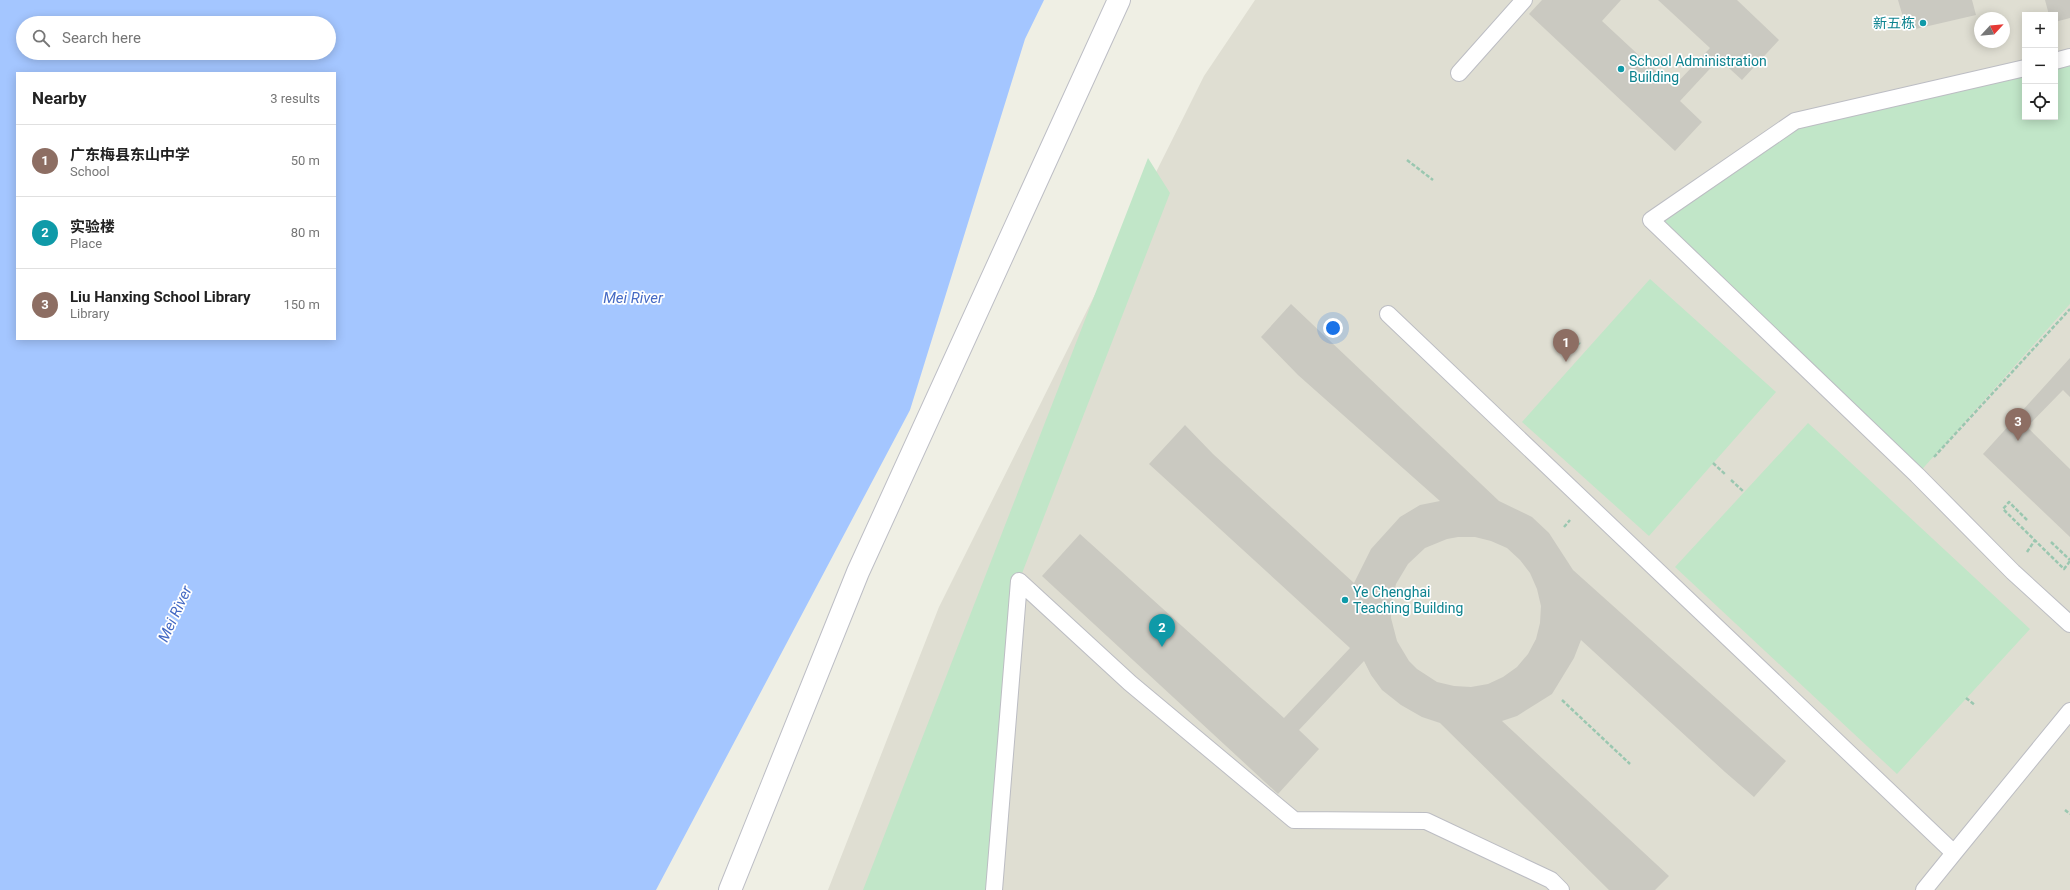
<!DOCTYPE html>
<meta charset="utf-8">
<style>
body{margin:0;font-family:Roboto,"Noto Sans SC",sans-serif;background:#f2f2f2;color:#222}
.controls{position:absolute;right:12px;top:12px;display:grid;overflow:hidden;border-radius:0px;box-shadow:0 2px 10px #0003}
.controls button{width:36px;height:36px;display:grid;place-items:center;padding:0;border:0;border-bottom:1px solid #e0e0e0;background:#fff;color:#222;font:20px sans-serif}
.compass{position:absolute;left:1974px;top:12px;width:36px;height:36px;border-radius:50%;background:#fff;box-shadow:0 2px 10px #0003;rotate:64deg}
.you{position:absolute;left:1333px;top:328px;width:14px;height:14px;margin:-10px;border:3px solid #fff;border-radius:50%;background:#1a73e8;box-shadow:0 0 0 6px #1a73e833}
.badge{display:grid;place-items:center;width:26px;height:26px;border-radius:50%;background:#7c3aed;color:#fff;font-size:13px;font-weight:700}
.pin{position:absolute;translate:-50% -33px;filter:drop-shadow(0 1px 2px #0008)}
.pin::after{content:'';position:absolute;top:21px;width:14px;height:12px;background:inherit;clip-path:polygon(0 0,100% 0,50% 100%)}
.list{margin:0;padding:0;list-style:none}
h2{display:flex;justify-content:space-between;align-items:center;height:52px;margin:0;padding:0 16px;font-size:17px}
h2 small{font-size:13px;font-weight:400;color:#767676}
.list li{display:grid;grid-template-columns:26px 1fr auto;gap:12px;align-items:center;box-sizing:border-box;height:72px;padding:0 16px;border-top:1px solid #e0e0e0}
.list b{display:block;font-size:15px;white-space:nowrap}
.list p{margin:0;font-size:13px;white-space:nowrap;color:#767676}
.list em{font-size:13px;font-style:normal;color:#767676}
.icon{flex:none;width:22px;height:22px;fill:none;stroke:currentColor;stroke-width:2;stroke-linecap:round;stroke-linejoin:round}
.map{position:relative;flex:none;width:2070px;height:890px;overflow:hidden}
.search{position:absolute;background:#fff;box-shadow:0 2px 10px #0003;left:16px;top:16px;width:320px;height:44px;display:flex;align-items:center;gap:10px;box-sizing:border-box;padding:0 14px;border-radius:22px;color:#767676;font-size:15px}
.panel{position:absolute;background:#fff;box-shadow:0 2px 10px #0003;left:16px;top:72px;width:320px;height:268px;border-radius:0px}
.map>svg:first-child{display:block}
</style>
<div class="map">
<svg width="2070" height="890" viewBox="0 0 2070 890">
<rect width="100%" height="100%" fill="#efefe4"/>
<path fill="#dfded2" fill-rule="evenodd" d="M1255 0H2070V890H828L939 607 1204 76ZM2025 15H2055V117H2025ZM1980 18H2004V42H1980Z"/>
<path fill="#c1e6c8" d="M2070 57V304L1917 475 1651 220 1795 121 2025 68V117H2055V61Z
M1148 158 1170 193 1019 581 996 890H863Z
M1650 279 1776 392 1649 536 1522 422Z
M1808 423 2030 629 1897 774 1675 567Z"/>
<path fill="#a4c6ff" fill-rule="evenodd" d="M0 0H1044L1025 39 910 410 656 890H0ZM23 23H329V53H23ZM17 73H335V339H17Z"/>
<path fill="#cac9c1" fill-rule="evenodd" d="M1542 0H1621L1602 21 1673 87 1710 48 1658 0H1737L1779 40 1742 80 1719 59 1680 101 1702 122 1675 151 1529 14Z
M1898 0H1972L1976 15 1907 31Z
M2045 0H2070V18L2055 22V15H2049Z
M1291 304 1499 501 1532 517 1549 533 1573 570 1786 761 1754 797 1725 772 1581 640 1574 658 1552 694 1517 716 1502 721 1669 876 1655 890H1609L1440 723 1422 717 1401 705 1382 690 1371 675 1364 661 1299 730 1319 749 1278 794 1042 576 1080 534 1284 718 1350 648 1149 464 1185 425 1213 454 1354 583 1371 549 1400 517 1420 505 1440 501 1298 375 1261 337ZM1458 537H1475L1491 541 1507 548 1520 560 1530 573 1537 589 1541 606 1540 623 1536 639 1528 654 1517 667 1503 677 1488 684 1471 687 1454 686 1437 682 1417 669 1409 661 1397 641 1391 618V607L1396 584 1408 564 1425 548 1447 539Z
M2070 358V397L2063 390 2027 427 2070 469V537L1983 454Z"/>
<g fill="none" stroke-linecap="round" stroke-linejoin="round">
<g stroke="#bcbdc3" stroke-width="18">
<path id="lane" d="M2055 61 2070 57
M2025 68 1795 121 1651 220 1917 475 2013 572 2070 624
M1459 73 1524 0
M1388 314 1954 853 1924 890
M1954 853 2070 711
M994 890 1019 581 1130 683 1294 820 1426 821 1551 880 1561 890"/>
</g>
<g stroke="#bdbec5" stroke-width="24">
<path id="secondary" d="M730 890 858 572 1119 0"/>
</g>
<path stroke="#9ac7b0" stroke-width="2.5" stroke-dasharray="4 2" stroke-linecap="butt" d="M1407 160 1433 180
M1565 332 1580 344
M1934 457 2070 309
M1713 463 1726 475
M1731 480 1744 492
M2027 520 2009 502 2003 509 2064 569 2070 561
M1564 527 1570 520
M2051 542 2070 560
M2027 552 2035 540
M1966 698 1975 705
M1562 700 1630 764
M2065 810 2070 814"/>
<use href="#lane" stroke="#fff" stroke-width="16"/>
<use href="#secondary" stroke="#fff" stroke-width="22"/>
</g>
<g fill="#0f9aa8" stroke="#fff" stroke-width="1.5">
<circle cx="1923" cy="23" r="4"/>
<circle cx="1621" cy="69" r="4"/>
<circle cx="1345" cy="600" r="4"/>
</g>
<g text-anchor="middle" stroke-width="3.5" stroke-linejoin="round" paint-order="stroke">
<g font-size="14" fill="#0d838f" stroke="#fff" text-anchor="start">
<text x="1915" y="28" text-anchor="end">新五栋</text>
<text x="1629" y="66">School Administration<tspan x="1629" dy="16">Building</tspan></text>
<text x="1353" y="597">Ye Chenghai<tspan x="1353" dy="16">Teaching Building</tspan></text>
</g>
<g font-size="15" font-style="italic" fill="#456ac4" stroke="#fff">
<text x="633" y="303">Mei River</text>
<text transform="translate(175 614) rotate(-65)" y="5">Mei River</text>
</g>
</g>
</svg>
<div class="controls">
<button>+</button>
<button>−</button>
<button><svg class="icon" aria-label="locate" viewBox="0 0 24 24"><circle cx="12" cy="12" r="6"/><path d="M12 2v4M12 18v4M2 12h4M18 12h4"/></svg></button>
</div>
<svg class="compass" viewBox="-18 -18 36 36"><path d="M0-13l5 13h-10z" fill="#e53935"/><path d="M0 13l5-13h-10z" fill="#767676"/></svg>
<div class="you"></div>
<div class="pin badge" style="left:1566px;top:362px;background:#8d6e63">1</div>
<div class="pin badge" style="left:1162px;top:647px;background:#0f9aa8">2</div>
<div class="pin badge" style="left:2018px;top:441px;background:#8d6e63">3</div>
<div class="search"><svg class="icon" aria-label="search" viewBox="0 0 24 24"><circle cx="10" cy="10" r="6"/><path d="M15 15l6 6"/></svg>Search here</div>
<section class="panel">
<h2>Nearby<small>3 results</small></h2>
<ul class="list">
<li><span class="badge" style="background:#8d6e63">1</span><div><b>广东梅县东山中学</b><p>School</p></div><em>50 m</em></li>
<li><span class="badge" style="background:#0f9aa8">2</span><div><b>实验楼</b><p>Place</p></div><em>80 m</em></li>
<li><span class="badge" style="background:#8d6e63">3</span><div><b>Liu Hanxing School Library</b><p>Library</p></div><em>150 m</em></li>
</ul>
</section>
</div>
